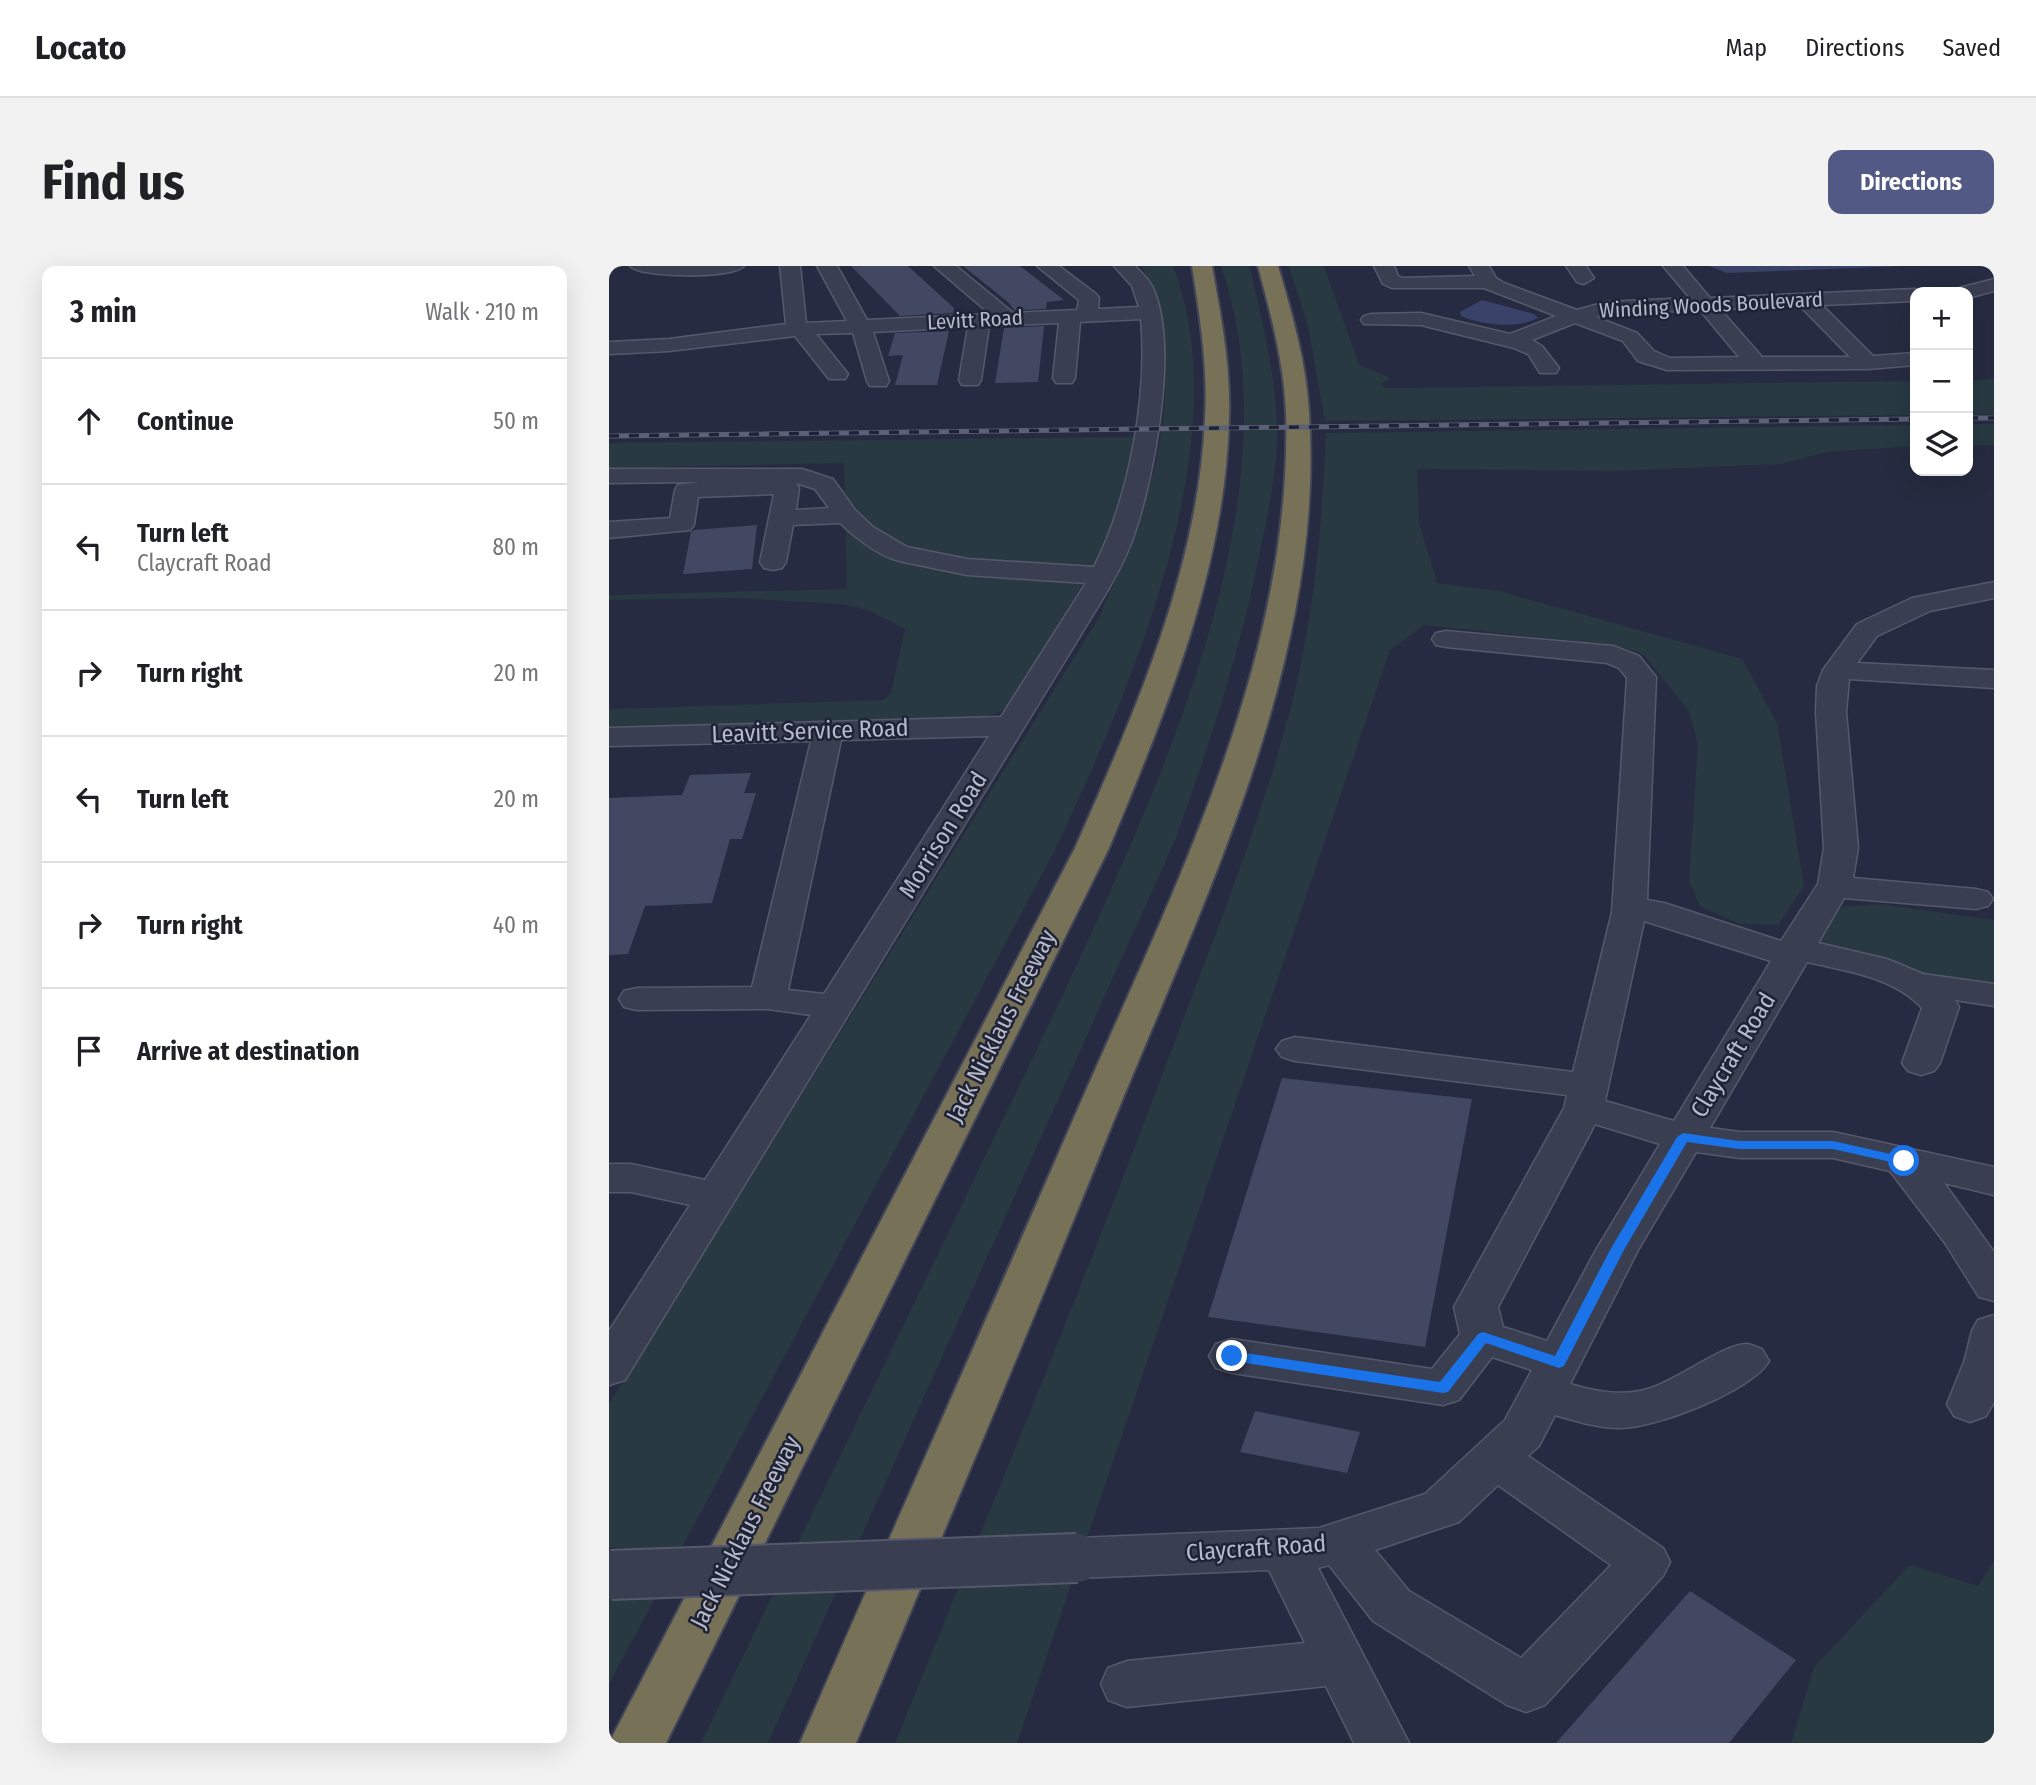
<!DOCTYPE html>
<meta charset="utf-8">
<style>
body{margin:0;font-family:"Fira Sans Condensed",sans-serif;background:#f2f2f2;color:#202124}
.controls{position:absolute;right:21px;top:21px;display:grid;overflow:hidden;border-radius:14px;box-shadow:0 7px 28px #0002}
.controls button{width:63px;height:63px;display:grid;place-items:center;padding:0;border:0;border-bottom:2px solid #e0e0e0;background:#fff;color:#202124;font:35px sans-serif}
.stop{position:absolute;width:21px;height:21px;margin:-16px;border:5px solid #1a73e8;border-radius:50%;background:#fff}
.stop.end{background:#1a73e8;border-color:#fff;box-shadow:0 2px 7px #0008}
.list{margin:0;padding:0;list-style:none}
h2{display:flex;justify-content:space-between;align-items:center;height:91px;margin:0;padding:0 28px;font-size:30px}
h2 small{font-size:23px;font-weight:400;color:#757577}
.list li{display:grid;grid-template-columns:46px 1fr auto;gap:21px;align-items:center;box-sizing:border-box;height:126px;padding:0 28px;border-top:2px solid #e0e0e0}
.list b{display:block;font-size:26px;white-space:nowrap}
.list p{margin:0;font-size:23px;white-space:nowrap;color:#757577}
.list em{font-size:23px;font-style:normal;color:#757577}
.icon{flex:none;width:38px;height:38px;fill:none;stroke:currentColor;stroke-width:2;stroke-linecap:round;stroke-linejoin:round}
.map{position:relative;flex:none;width:1385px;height:1477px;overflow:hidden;border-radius:14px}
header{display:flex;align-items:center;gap:42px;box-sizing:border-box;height:98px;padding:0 35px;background:#fff;border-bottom:2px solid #e0e0e0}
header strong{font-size:33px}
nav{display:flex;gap:38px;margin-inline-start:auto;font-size:24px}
.intro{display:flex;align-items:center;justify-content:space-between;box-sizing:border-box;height:168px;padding:0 42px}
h1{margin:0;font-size:49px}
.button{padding:18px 32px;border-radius:14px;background:#525984;color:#fff;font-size:24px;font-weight:700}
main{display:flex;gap:42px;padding:0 42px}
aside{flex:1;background:#fff;border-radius:14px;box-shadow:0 7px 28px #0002}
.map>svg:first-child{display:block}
</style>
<header>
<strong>Locato</strong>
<nav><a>Map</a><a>Directions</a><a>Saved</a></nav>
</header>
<div class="intro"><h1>Find us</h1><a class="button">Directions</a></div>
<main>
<aside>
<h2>3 min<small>Walk · 210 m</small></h2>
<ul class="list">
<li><svg class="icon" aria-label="ahead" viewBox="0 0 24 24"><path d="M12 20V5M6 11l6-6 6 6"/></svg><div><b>Continue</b></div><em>50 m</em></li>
<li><svg class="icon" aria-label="left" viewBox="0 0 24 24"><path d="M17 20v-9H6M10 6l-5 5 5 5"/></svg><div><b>Turn left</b><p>Claycraft Road</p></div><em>80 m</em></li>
<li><svg class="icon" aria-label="right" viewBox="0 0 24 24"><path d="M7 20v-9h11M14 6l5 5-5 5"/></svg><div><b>Turn right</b></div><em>20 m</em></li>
<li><svg class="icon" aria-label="left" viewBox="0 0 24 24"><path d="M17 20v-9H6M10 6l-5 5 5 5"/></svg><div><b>Turn left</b></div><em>20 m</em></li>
<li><svg class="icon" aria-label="right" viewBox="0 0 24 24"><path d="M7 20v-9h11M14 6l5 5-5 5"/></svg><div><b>Turn right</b></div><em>40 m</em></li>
<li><svg class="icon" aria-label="arrive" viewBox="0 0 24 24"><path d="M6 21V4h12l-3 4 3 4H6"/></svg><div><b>Arrive at destination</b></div></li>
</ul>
</aside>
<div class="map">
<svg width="1385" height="1477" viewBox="0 0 1385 1477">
<rect width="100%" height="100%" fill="#262b41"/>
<path fill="#283942" d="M533 0H564C632 174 519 430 444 588L0 1418V1333L19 1285 0 1281V1138L489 353C537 251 574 149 548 34 546 23 538 11 533 0Z
M612 0H640L641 2C654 60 669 116 668 176 667 212 658 251 651 286 631 386 601 477 567 572L159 1477H92C177 1302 262 1126 347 951 397 847 448 744 495 639 578 454 682 203 612 0Z
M680 0H715L750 99 782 112 772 118 776 122 1306 115V149L716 155 699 60Z
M1385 113V148L1359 149V114Z
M1359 158H1385V179L1359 180Z
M1306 159V180L1217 186 1172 198 1004 205 808 203 810 257 828 317 890 325 1133 393 1168 457 1195 620 1169 659 1130 658 1091 640 1080 615 1089 478 1080 445 1034 388 1006 379 815 359 781 384 408 1477H286C377 1253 470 1030 555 804 596 694 642 583 674 470 703 371 713 269 717 167Z
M524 171 522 199 495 283 397 444 363 455 0 462V443L274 434 282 428 296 363 259 344 233 338 129 332 0 334V329L238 323 235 197 0 202V177Z
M1270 638 1385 654V720L1314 712 1206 678 1232 641Z
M1385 1295V1477H1182L1205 1401 1301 1299 1369 1320Z"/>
<path fill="#394268" d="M1100 0H1295L1118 7Z
M873 34 925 48 929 52C908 63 872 59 852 50L851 46Z"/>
<path fill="#424861" d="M242 0H299L345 42 344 47 291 50Z
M354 0H411L455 34 438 36 437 43 405 44 400 37Z
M435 60 429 116 386 117 395 62Z
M340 65 328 119H286L294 89 279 90 286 67Z
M148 259 143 303 74 308 82 266 85 264Z
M142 507 135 527H147L133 573H121L103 637 36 640 19 688 0 689V532L73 529 81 509Z
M673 812 863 833 816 1081 599 1051Z
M646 1145 751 1166 738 1207 631 1186Z
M1081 1325 1187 1394 1120 1477H947Z"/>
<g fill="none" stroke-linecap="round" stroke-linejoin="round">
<g stroke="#55596b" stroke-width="3">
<path id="minor" d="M21 0H135C124 13 31 12 21 0Z
M171 0H191L197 57 238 55 208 0H228L258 54 381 48 325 0H347L404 47 468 44 470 34 428 0H450L487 28 490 32 489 43 530 41 523 20 505 0H526C532 6 539 13 543 20 571 78 545 213 524 272 516 294 505 314 493 334L16 1114 0 1119V1065L81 939 22 926H0V898H22L96 914 202 749 159 743 28 744 15 741 10 733 15 725 28 722 143 721 202 475 0 480V462L392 451 477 317 358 309 290 295C268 289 247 272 231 257L184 259 177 296 173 302 164 304 155 302 151 296 165 228 89 231 85 259 81 264 0 272V256L61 252 66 224 69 219 90 216 0 217V203H193L224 213 246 244 264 261 298 281 358 293 485 301C520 232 539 131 532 53L471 56 466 112 463 117H447L444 112 450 57 380 60 372 114 369 119H353L350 114 359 61 264 66 280 115 277 120H261L258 115 244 67 207 68 239 108 236 113H220L186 70 60 85 0 88V76L60 73 177 58ZM187 217 206 223 220 242 187 244 190 222ZM380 470 215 728 179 724 232 474Z
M765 0H785L789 10 793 12 866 10 860 0H880L887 12 895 17 968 44 997 36 1081 32 1054 0H1074L1101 32 1306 23 1314 26H1306V35L1213 39 1264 90 1306 87V99L1259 103 1058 104 1029 95 1014 75 966 57 923 74 933 80 950 102 947 107H931L919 88 905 82 812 59 755 58 752 54 755 50 762 48 812 47 901 68 947 50 875 22H783L774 18ZM1191 40 1241 91H1153L1111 43ZM1091 44 1130 91 1061 92 1045 85 1028 67 987 51 998 48Z
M957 0H977L985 12 975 18 968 16Z
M1385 13V25L1359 32V26H1347L1350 22Z
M1385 316V332L1321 345 1268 370 1248 397 1385 404V422L1240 413 1237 446 1249 582 1244 612 1367 623 1379 626 1384 633 1379 640 1367 643 1235 632 1209 677 1278 693 1314 708 1385 718V740L1346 734 1350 741 1331 797 1325 805 1312 809 1299 805 1293 797 1313 742C1285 711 1237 705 1198 696L1101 862 1131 866H1224L1385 901V929L1335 917 1385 986V1035L1370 1031 1336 977 1281 905 1224 892H1131L1087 886 1029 984 961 1118C988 1126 1015 1131 1042 1122 1067 1114 1116 1078 1137 1078 1142 1078 1149 1082 1153 1083L1160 1095C1143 1125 1045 1163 1010 1162 988 1162 967 1155 946 1149L930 1180 919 1190 1054 1282 1061 1296 1054 1310 936 1439 917 1446 898 1439 764 1355 720 1299 709 1302 800 1477H745L717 1420 518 1441 499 1434 492 1418 499 1402 518 1395 696 1377 660 1304 468 1312 450 1306 443 1292 450 1278 468 1272 710 1262 816 1228 896 1154 923 1104 883 1091 850 1134 834 1139 623 1107 607 1102 600 1090 607 1078 623 1073 823 1103 851 1068 845 1041 955 842 958 829 686 795 673 791 667 783 673 775 686 771 964 806 1003 646 1018 412 1010 402 998 397 837 381 827 379 823 373 827 367 837 365 1004 380 1030 390 1047 411 1038 634 1055 637 1172 675 1209 618 1215 582 1207 446 1208 420 1214 404 1248 358 1303 332ZM1035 655 1162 695 1065 855 996 835ZM986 858 1051 878 987 984 938 1075 894 1061 889 1041ZM889 1219 1002 1299 912 1392 800 1325 766 1284 850 1256Z
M1385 1049V1136L1377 1150 1361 1156 1345 1150 1338 1138 1355 1096 1363 1065 1369 1054Z"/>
</g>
<g stroke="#424658" stroke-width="4">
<path id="highway" d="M583 0H603C612 51 622 101 620 153 616 304 557 445 500 582L57 1477H0L466 582C526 446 589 304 596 153 599 101 591 51 583 0Z
M649 0H669C683 48 697 95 700 146 717 391 593 637 503 859 420 1066 332 1271 247 1477H191C280 1271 372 1067 461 861 558 636 684 399 677 147 675 97 662 49 649 0Z"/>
</g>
<use href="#minor" fill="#3a3e51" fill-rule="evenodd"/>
<use href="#highway" fill="#777257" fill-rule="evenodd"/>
<g stroke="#5c6178" stroke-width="5">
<path id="rail" d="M1359 152H1385
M0 170 1306 153"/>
</g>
<use href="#rail" stroke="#1f2336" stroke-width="3.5" stroke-dasharray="10" stroke-linecap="butt"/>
<g stroke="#55596b" stroke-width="52" stroke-linecap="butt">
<path id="minor-bridge" d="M2 1309 468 1292"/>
</g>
<use href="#minor-bridge" stroke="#3a3e51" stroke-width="48"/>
</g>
<path fill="#1a73e8" d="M1074 867 1130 875H1224L1295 891 1301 895 1295 899 1224 883H1130L1078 876 1015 984 955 1100 950 1102 877 1077 839 1126 834 1127 623 1095 616 1090 623 1085 831 1116 869 1068 874 1066 946 1090 1001 984 1068 871Z"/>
<g text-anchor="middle" stroke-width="5" stroke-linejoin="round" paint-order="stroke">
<g font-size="21" fill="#b7bacb" stroke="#1f2336">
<text transform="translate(1102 39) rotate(-3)" y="7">Winding Woods Boulevard</text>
<text transform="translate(366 54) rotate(-3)" y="7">Levitt Road</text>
</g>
<g font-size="24" fill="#b7bacb" stroke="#1f2336">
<text transform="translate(201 465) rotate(-2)" y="8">Leavitt Service Road</text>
<text transform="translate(334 569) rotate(-58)" y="8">Morrison Road</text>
<text transform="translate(392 760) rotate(-63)" y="8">Jack Nicklaus Freeway</text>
<text transform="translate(1124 789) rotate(-59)" y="8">Claycraft Road</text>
<text transform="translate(136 1266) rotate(-63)" y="8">Jack Nicklaus Freeway</text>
<text transform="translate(647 1282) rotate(-4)" y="8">Claycraft Road</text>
</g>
</g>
</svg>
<div class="controls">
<button>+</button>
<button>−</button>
<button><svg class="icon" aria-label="layers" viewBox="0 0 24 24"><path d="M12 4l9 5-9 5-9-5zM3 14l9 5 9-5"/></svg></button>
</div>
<div class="stop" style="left:1295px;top:895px"></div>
<div class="stop end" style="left:623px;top:1090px"></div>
</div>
</main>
